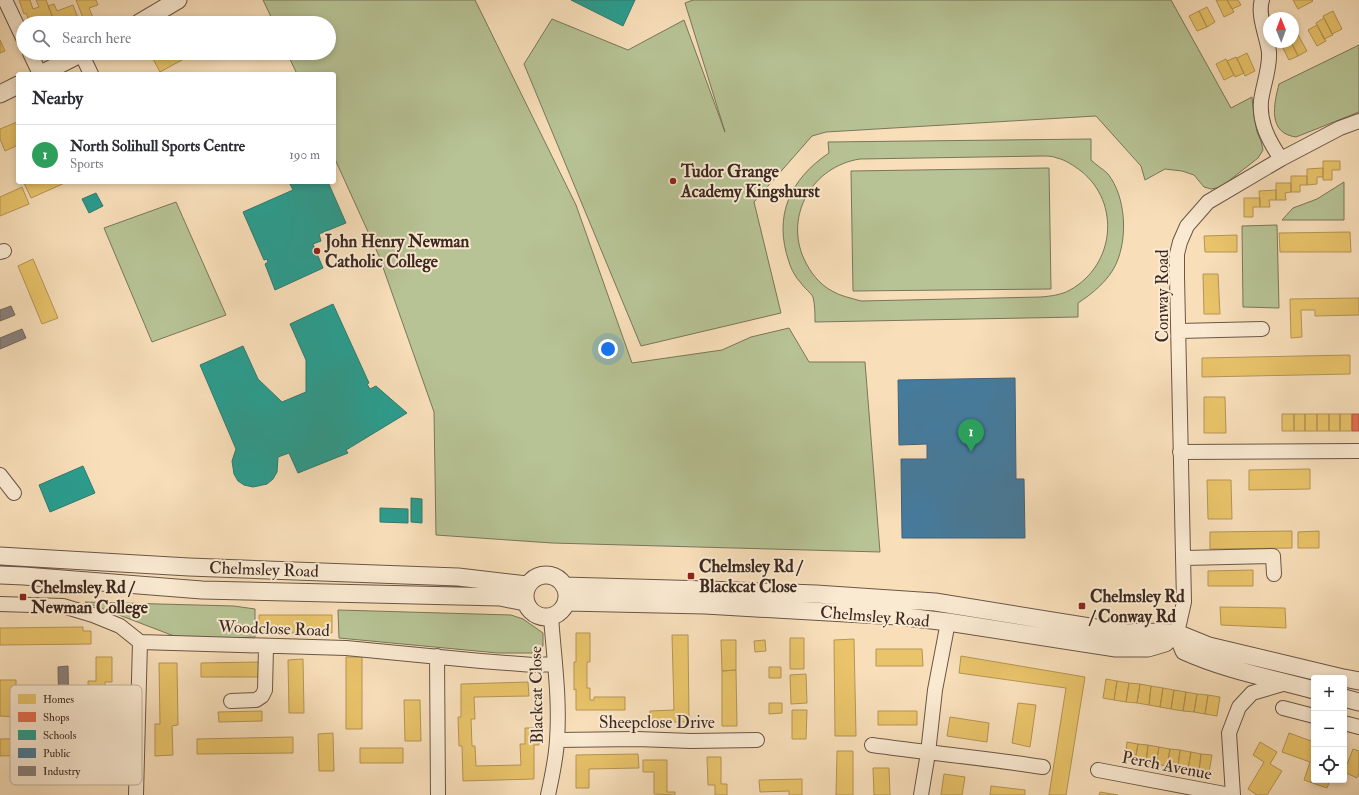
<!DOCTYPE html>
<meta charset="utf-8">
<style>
body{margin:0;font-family:"IM FELL Double Pica",serif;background:#f7f7f7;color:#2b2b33}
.controls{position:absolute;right:12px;bottom:12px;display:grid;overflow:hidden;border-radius:4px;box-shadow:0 2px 6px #0003}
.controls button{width:36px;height:36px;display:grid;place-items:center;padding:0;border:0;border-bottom:1px solid #e1e1e2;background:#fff;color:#2b2b33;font:20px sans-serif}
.compass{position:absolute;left:1263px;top:12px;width:36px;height:36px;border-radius:50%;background:#fff;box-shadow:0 2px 6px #0003;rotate:359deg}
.you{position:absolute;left:608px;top:349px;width:14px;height:14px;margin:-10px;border:3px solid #fff;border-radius:50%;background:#1a73e8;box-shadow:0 0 0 6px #1a73e833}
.badge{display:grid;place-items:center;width:26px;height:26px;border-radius:50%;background:#0f766e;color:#fff;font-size:13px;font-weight:700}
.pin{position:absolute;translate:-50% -33px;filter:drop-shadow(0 1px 2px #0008)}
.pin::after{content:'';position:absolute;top:21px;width:14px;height:12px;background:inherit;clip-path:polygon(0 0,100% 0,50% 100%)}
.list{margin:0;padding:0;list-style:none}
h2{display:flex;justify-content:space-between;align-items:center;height:52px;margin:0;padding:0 16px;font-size:17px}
h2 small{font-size:13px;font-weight:400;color:#7c7c81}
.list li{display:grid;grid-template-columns:26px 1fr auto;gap:12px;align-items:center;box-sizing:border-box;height:60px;padding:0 16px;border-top:1px solid #e1e1e2}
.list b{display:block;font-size:15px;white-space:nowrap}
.list p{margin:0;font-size:13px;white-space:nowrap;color:#7c7c81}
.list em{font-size:13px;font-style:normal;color:#7c7c81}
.icon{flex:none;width:22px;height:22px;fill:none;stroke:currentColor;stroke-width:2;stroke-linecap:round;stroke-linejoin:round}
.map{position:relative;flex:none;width:1359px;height:795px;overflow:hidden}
.search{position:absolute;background:#fff;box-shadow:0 2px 6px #0003;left:16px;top:16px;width:320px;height:44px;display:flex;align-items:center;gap:10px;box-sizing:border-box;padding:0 14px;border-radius:22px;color:#7c7c81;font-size:15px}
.panel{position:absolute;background:#fff;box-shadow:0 2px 6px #0003;left:16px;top:72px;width:320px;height:112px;border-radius:4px}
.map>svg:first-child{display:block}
</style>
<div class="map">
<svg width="1359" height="795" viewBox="0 0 1359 795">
<rect width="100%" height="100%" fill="#f8dfba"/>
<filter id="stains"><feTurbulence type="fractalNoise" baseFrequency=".005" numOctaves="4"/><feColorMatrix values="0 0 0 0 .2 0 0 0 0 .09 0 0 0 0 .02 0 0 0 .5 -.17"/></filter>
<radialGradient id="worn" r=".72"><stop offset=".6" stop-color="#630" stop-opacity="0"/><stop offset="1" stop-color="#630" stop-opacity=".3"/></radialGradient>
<path fill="#b7c395" stroke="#7a765a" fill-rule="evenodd" d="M263 0H475L576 205 632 363 722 350 751 337 789 328 809 362H865L880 552 552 543 436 535 434 412 379 256 334 157V74H297L287 53H329V23H274Z
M693 0H1171L1231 108 1252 97 1254 117 1257 132 1261 141 1263 150 1258 158 1221 187 1211 189 1204 187 1194 175 1182 171 1165 169 1145 180 1141 166 1096 116 826 132 812 136 754 202 781 313 641 346 524 64 552 19 628 50 684 20 725 132 685 3Z
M1359 45V112L1296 137C1267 133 1274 104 1279 84Z
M1091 139V160C1096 165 1103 169 1108 174 1126 197 1128 238 1116 264 1109 280 1092 294 1078 303V317L815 322C815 315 815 304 813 297 811 293 804 288 801 283 796 278 791 269 789 262 773 216 790 179 829 153L828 142ZM1042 156C1047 156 1053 156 1057 158 1066 160 1074 166 1081 171 1121 203 1115 265 1070 290 1061 295 1051 296 1041 297L861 301C851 298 840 296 832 291 819 284 810 272 804 259 784 215 813 166 860 159Z
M1049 168 1051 289 853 291 851 171Z
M1344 182V220H1282L1293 208 1317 199Z
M176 202 226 315 152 342 104 228Z
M1277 225 1279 308 1243 307 1242 226Z
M85 602 234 606 255 609V637L207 639 174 636Z
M338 610 511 615 523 619 543 633V646L534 653H498L339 638Z"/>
<path fill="#e9c46a" stroke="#b59554" d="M19 0H30L33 9 39 7 36 0H46L55 23H30L26 13 24 14Z
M76 0H96L98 5 89 8 94 20 85 23Z
M1216 0H1227L1234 12 1224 17Z
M1227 0H1238L1241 5 1232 9Z
M1293 0H1312L1313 1 1298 9Z
M54 4 57 11 73 5 80 23H55L48 6Z
M1207 7 1215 22 1207 27 1199 11Z
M1199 11 1207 27 1197 31 1189 16Z
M1333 11 1342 29 1332 34 1323 16Z
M221 18 224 23H213Z
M1324 18 1333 35 1324 39 1316 23Z
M1317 25 1326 41 1317 46 1308 30Z
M1298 35 1307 51 1298 56 1291 42H1293V37Z
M0 40 5 51 0 53Z
M1285 42H1291L1298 56 1289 60 1281 44Z
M159 53H178L182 60 160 72 152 57Z
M182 53H194L185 58Z
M1247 53 1255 71 1245 76 1237 58Z
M1236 57 1244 73 1235 77 1227 61Z
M1226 59 1234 75 1224 80 1216 64Z
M17 122 18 145 5 151 0 139V129Z
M1323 161H1340V170H1332V180H1323Z
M1323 168V177H1317V184L1307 185V169Z
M1291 176H1307V185H1300V192H1291Z
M25 182H67L31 198 24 183Z
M1276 183H1291V192L1285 193 1286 200H1276Z
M22 187 29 204 0 216V197Z
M1276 190V200H1269L1270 207H1260L1259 191Z
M1244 198H1260V207H1253V217H1244Z
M1350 232 1351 252H1280L1279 233Z
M1237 235V252H1205L1204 236Z
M33 259 58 318 42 324 18 266Z
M1203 274H1218L1220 314H1204Z
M1359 298V315L1315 316V310H1301L1302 337 1291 338 1290 299Z
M1350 355V374L1202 377V358Z
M1204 397H1225L1226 433H1204Z
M1282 414H1294V431H1282Z
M1294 414H1305V431H1294Z
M1305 414H1317V431H1305Z
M1317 414H1329V431H1317Z
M1329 414H1340V431H1329Z
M1340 414H1352V431H1340Z
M1310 469V489L1249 490V470Z
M1207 480H1231L1232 519H1208Z
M1292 531V548L1210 549V532Z
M1319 531V548H1298V532Z
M1253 570V586H1208V571Z
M1220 607 1285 608 1286 628 1221 625Z
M259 615H332V633H259Z
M83 627V631H91V644L0 645V628Z
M576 633H590V662H587V688H590V700H594V697H625V710H576V689L574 690V662H576Z
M672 635H688L689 722H650V711L674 710Z
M790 638H804V669H790Z
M854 639 856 736H835L834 640Z
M721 640H736V670L722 671Z
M765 640 766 651 755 652 754 641Z
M876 649H922L923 666H876Z
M961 656 1085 677 1066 795H1049L1066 688 959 673Z
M96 657H112V682H105V764H89L88 681H96Z
M346 657H362V729H346Z
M303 659 304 713H289L288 660Z
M260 662V677H201V663Z
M159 663H177L178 725 172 726 173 755 155 756V724H160Z
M769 667H781V678H769Z
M736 670 737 726H722V671Z
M806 674 807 703 791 704 790 675Z
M1106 679 1117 681 1114 700 1103 698Z
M0 680H16V717L0 716Z
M1117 681 1129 683 1126 702 1114 700Z
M528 682 529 696 474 697 475 719H471L472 746H475L476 766 521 765 520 744H525V728H538L539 745H534V779L463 781 462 746H459L458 717H461V684Z
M1129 683 1140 684 1137 703 1126 702Z
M1140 684 1151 686 1149 705 1137 703Z
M1151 686 1163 688 1160 707 1149 705Z
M1163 688 1174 690 1171 709 1160 707Z
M1174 690 1186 692 1183 711 1171 709Z
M1186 692 1197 694 1194 712 1183 711Z
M1197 694 1208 695 1205 714 1194 712Z
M1208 695 1220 697 1217 716 1205 714Z
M404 700H420L421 741H405Z
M769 703H782V713L769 714Z
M1018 703 1036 705 1030 747 1012 743Z
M792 710H807L806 739H792Z
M262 711V721L219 722 218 712Z
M878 711H917V725H878Z
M950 717 989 723 987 742 947 736Z
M333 733 334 771H319L318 734Z
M1289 733 1314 742V780H1330L1327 788 1304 780 1310 762 1282 752Z
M293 737V753L197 754V739Z
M63 738V754L0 756V739Z
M1127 742 1138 744 1135 761 1125 759Z
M1260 742 1277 752 1270 764 1282 771 1267 795H1257L1248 789 1264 762 1253 755Z
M1138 744 1148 745 1146 763 1135 761Z
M1148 745 1159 747 1156 764 1146 763Z
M1159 747 1170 749 1167 766 1156 764Z
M360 748H403V763H360Z
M1170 749 1180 750 1178 767 1167 766Z
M1353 749 1359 751V773L1357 778 1344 772Z
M1180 750 1191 752 1188 769 1178 767Z
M837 751H853V795H836Z
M1191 752 1201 754 1199 771 1188 769Z
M638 754 639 768 589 769V788H576V755Z
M1201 754 1212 755 1209 772 1199 771Z
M707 757H721V784H727V795H715V785H708Z
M643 760H667V792H675V795L654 794V772H643Z
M873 768H889L890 795H874Z
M944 774 965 777 962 795H941Z
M802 779V795H789V791L760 792 759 780Z
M991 786 1025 790V795H990Z
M1100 792 1118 795H1099Z"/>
<path fill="#e76f51" stroke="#b45a42" d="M1352 414H1359V431H1352Z"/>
<path fill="#2a9d8f" stroke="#2f7a6e" d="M571 0H635L623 26Z
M289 182H328L346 223 319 234 321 241 313 244 323 268 275 290 265 264 268 262 267 259 264 260 243 212 293 190Z
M96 193 103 206 89 213 82 199Z
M333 304 369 383 367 384 370 389 376 386 407 413 346 450 348 453 298 473 289 453 278 457 277 472 273 479 267 484 253 487 244 485 238 481 234 474 232 461 236 449 200 365 243 346 258 379 282 402 306 392V360L290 324Z
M83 466 95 493 50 512 39 485Z
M411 498 422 499V523L411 522Z
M380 508 408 509V523L380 522Z"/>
<path fill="#457b9d" stroke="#426278" d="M1015 378 1016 479H1024L1025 538H902L901 459H927V444L899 445 898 380Z"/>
<path fill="#8a817c" stroke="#736660" d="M11 306 15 315 0 321V310Z
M22 329 26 338 0 349V338Z
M68 666 69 717H59L58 667Z"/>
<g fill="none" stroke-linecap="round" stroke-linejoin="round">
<g stroke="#6b5646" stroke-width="16">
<path id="minor" d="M5 0 23 38
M1262 0C1257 14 1267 37 1269 52 1270 69 1263 85 1261 101 1259 123 1269 141 1281 159
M30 53 40 74
M81 53 91 74
M0 252 4 251
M1179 331 1262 329
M1180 452 1359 451
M0 475 14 493
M1184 558 1273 556 1274 574
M0 604 63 606 93 615 120 626 140 642 346 648 481 661 533 665 555 664
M1177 633 1184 602 1177 277V254L1180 242 1187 226 1208 202 1281 159 1340 128 1359 121
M437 656 438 795
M231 701 256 700 262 696 265 690 266 647
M1283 708 1314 716
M1344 723 1359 727
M557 740 637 739 691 741 757 740
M872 745C929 753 986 758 1043 767
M1098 770 1230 795
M136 795 140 642
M548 795C552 777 556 759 557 740 560 699 554 658 551 617
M921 795 928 753 935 690 948 622
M1233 795 1229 733 1239 707 1252 693 1286 683"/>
</g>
<g stroke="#6b5646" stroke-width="19">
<path id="tertiary" d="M139 23 178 0
M41 74 82 53
M0 94 18 85
M0 556 189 567 458 577 527 585
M525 596a21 21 0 1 1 42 0a21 21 0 1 1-42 0Z
M0 575 24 576 202 590 500 597 525 602
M564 586 707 590 816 594 935 602 1127 633 1143 632 1177 633 1209 646 1343 678
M566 602 705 605 898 616 948 622 1116 648H1148L1165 643 1177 633 1184 651C1226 670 1270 678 1314 690
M1344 678 1359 681
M1344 698 1359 702"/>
</g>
<use href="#minor" stroke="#faead2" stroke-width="14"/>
<use href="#tertiary" stroke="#faead2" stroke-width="17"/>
</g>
<g fill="#8f2418" stroke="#faead2" stroke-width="1.5">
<circle cx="673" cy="181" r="4"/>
<circle cx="317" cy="251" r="4"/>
<rect x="687" y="572" width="8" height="8" rx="2"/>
<rect x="19" y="593" width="8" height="8" rx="2"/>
<rect x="1078" y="602" width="8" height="8" rx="2"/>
</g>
<g text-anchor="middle" stroke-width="4" stroke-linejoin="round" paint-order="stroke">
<g font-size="17" font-weight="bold" fill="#3c2820" stroke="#faead2" text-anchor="start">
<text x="681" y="177">Tudor Grange<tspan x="681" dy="20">Academy Kingshurst</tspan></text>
<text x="325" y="247">John Henry Newman<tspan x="325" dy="20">Catholic College</tspan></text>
<text x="699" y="572">Chelmsley Rd /<tspan x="699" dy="20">Blackcat Close</tspan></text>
<text x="31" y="593">Chelmsley Rd /<tspan x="31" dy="20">Newman College</tspan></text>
<text x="1090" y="602">Chelmsley Rd<tspan x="1090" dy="20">/ Conway Rd</tspan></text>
</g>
<g font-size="17" fill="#3c2820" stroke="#faead2">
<text transform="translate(1162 296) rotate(-90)" y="6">Conway Road</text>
<text transform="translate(264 569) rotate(2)" y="6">Chelmsley Road</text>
<text transform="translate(875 616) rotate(5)" y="6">Chelmsley Road</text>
<text transform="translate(274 628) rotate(2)" y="6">Woodclose Road</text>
<text transform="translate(536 695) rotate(-91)" y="6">Blackcat Close</text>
<text x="657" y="728">Sheepclose Drive</text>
<text transform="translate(1167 765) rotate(11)" y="6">Perch Avenue</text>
</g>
</g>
<rect x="10" y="685" width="132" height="100" rx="6" fill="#faead2" stroke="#c1b09d" stroke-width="1"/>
<rect x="18" y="694" width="18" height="10" fill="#e9c46a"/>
<rect x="18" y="712" width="18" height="10" fill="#e76f51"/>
<rect x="18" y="730" width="18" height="10" fill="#2a9d8f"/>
<rect x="18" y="748" width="18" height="10" fill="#457b9d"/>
<rect x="18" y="766" width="18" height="10" fill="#8a817c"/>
<g font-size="11" fill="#3c2820">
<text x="43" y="703">Homes</text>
<text x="43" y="721">Shops</text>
<text x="43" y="739">Schools</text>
<text x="43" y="757">Public</text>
<text x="43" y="775">Industry</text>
</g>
<rect width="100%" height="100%" filter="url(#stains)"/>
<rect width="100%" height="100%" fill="url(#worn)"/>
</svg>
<div class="controls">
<button>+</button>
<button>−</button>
<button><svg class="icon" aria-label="locate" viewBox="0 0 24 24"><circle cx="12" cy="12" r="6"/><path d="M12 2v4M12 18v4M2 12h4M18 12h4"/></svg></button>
</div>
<svg class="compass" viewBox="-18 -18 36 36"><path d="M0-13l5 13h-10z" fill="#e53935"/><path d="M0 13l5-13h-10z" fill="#7c7c81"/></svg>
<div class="you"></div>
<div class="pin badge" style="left:971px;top:452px;background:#2e9e5b">1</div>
<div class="search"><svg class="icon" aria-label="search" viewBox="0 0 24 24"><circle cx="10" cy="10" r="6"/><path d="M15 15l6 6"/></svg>Search here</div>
<section class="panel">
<h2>Nearby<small></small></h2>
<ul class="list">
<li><span class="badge" style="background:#2e9e5b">1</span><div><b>North Solihull Sports Centre</b><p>Sports</p></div><em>190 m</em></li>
</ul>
</section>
</div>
